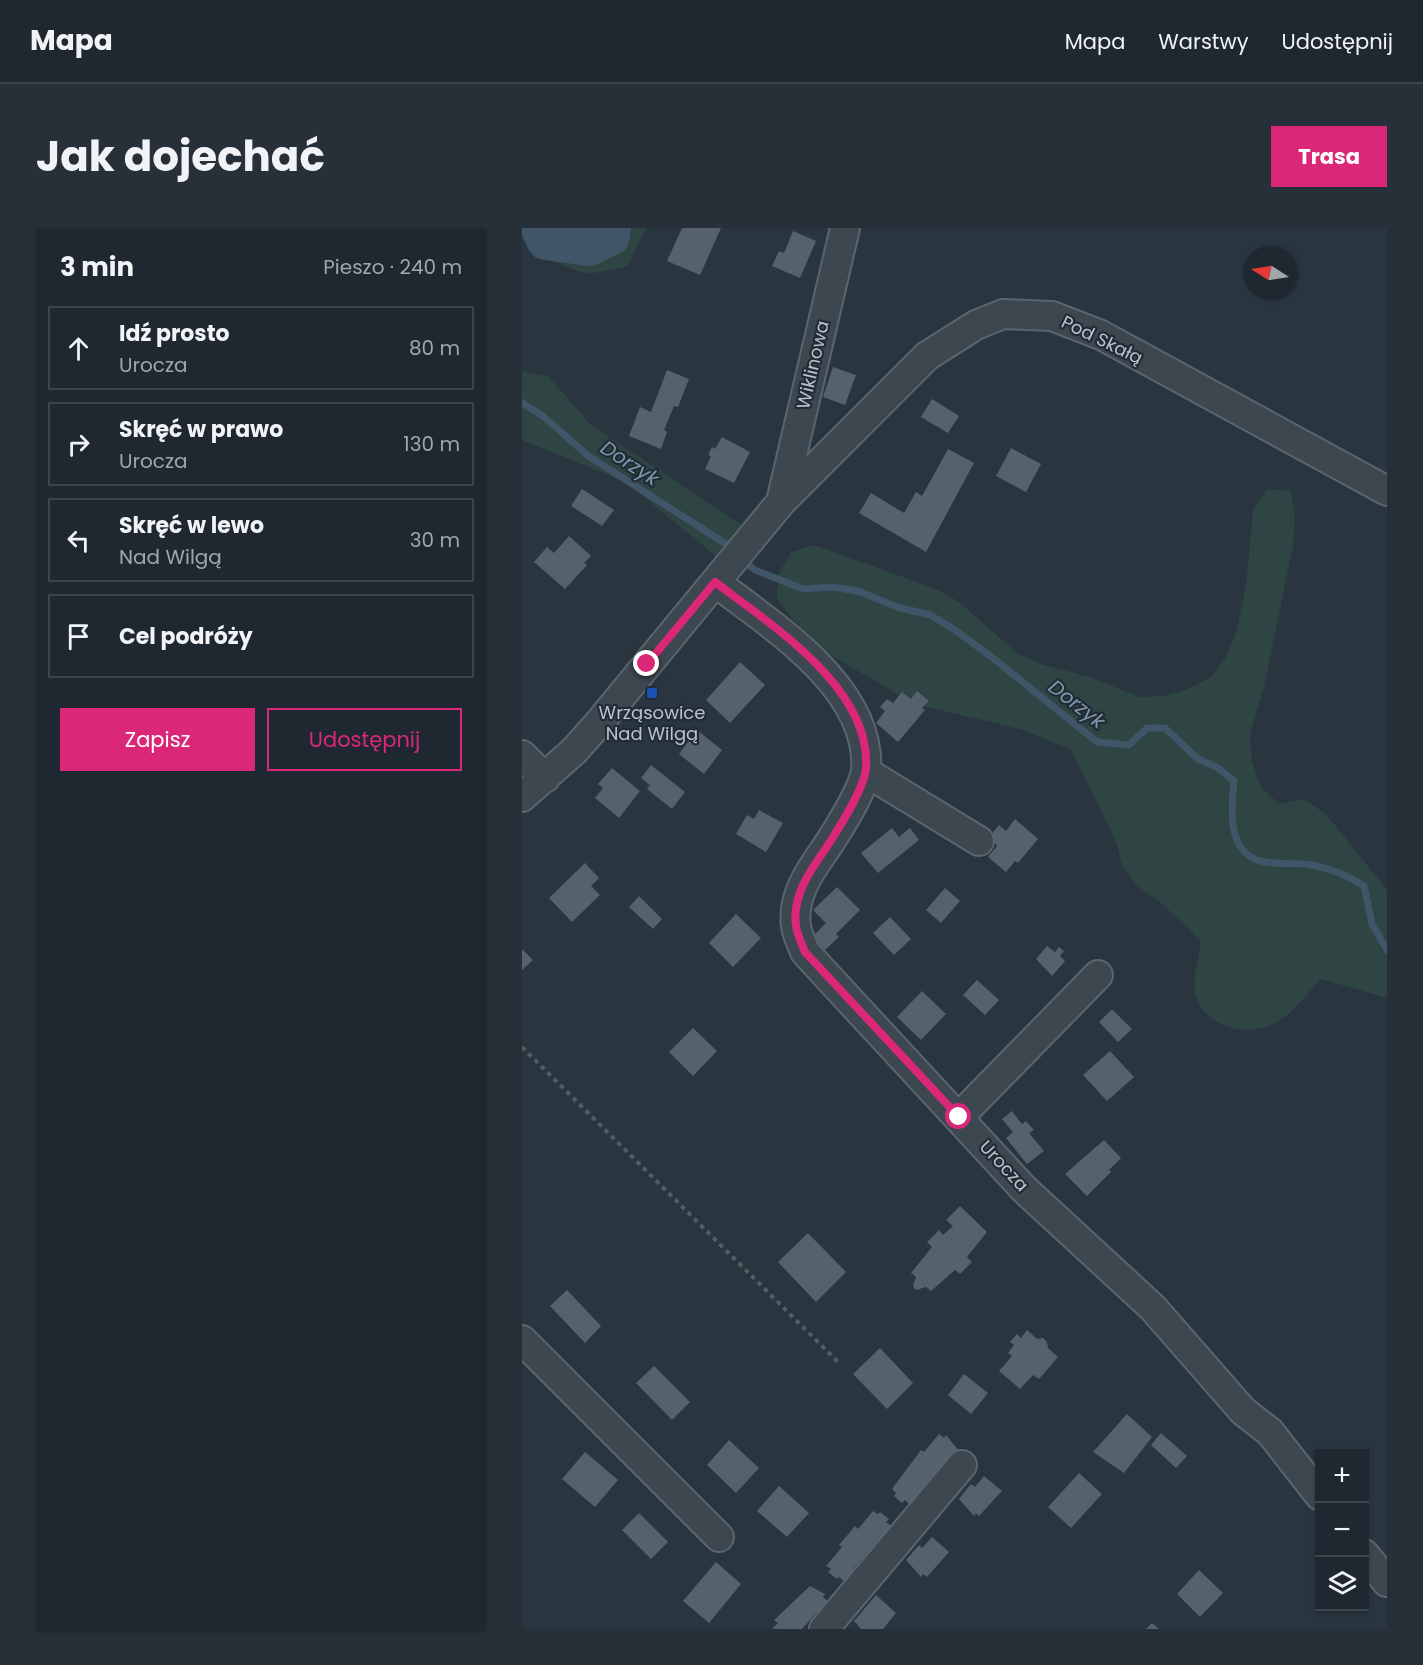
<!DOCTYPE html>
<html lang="pl">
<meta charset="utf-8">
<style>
body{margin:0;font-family:Poppins,sans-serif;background:#273038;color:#f1f3f6}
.controls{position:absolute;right:18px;bottom:18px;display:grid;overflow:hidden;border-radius:0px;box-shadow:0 2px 4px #0004}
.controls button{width:54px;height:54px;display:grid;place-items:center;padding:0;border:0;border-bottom:2px solid #3c444c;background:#1f2830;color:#f1f3f6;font:30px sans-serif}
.compass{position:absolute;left:721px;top:18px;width:54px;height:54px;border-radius:50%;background:#1f2830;box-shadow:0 2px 4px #0004;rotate:282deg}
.stop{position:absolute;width:18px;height:18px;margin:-14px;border:4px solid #db2777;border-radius:50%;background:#fff}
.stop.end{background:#db2777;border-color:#fff;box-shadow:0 2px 6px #0008}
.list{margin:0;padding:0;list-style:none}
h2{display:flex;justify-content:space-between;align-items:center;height:78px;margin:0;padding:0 24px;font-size:26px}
h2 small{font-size:20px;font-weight:400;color:#a1a6ab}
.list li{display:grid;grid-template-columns:39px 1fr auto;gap:18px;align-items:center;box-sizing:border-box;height:84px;margin:0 12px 12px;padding:0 12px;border:2px solid #3c444c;border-radius:0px}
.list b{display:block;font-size:22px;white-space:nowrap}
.list p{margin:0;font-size:20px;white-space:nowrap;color:#a1a6ab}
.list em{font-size:20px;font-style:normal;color:#a1a6ab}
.actions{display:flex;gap:12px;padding:18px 24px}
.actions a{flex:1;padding:14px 0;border:2px solid #db2777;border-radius:0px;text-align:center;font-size:21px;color:#db2777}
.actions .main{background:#db2777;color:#fff}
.icon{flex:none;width:33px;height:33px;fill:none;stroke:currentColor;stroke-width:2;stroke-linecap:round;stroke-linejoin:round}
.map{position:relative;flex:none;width:865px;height:1401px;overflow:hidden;border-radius:0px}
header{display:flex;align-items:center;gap:36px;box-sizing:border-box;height:84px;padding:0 30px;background:#1f2830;border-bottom:2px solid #3c444c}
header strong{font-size:28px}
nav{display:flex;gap:33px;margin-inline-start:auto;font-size:21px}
.intro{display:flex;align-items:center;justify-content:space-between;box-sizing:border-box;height:144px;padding:0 36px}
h1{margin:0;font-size:42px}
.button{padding:15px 27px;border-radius:0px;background:#db2777;color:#fff;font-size:21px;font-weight:700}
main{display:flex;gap:36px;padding:0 36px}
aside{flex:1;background:#1f2830;border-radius:0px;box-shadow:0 2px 4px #0004}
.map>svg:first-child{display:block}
</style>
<header>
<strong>Mapa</strong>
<nav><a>Mapa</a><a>Warstwy</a><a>Udostępnij</a></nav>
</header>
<div class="intro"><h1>Jak dojechać</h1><a class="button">Trasa</a></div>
<main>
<aside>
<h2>3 min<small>Pieszo · 240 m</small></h2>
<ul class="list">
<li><svg class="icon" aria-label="ahead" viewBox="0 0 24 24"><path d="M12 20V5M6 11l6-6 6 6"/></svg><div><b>Idź prosto</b><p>Urocza</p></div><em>80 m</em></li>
<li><svg class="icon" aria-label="right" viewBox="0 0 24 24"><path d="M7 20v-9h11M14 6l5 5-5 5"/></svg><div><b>Skręć w prawo</b><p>Urocza</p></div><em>130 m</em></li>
<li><svg class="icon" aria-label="left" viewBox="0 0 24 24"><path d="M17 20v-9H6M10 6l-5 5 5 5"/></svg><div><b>Skręć w lewo</b><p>Nad Wilgą</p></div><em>30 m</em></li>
<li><svg class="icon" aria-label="arrive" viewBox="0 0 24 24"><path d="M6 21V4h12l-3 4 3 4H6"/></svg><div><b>Cel podróży</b></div></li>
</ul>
<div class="actions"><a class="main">Zapisz</a><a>Udostępnij</a></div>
</aside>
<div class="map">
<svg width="865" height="1401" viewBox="0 0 865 1401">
<rect width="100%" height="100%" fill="#293640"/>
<path fill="#2e4543" d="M0 0H124L106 38C94 40 80 45 68 45 48 44 14 25 0 12Z
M0 144 26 148 69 197 223 299 195 329 104 254 0 212Z
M745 261 769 263 773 289 771 318 743 454 728 507 730 534 739 559 757 576 781 571 804 586 865 662V770L799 751C787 763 775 781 760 791 732 812 681 802 673 765 670 750 677 728 679 713L637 673 615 658 600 637 594 614 549 522 501 502 398 477 375 466 307 426 270 391 255 371 256 347 269 324 292 317 414 361 437 374 496 426 518 436 568 449 617 469 642 468 666 461 689 449 704 429 714 405 724 357 731 282Z"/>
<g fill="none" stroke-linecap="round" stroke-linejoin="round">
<path stroke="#415568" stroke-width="7" d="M0 175 21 188 65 227 204 316
M225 336 233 342 281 361 310 359 336 363 375 379 408 387 430 400 471 430 575 514 607 517 625 500H643L676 531 696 540 712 553C709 581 704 629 744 634 759 637 775 634 790 637 808 640 826 648 842 658L850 696 865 722"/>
<path stroke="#415568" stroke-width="40" d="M19 0 24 12 67 18 88 8 89 0"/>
</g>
<path fill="#55616d" d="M160 0H199L178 47 145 33Z
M271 3 294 13 278 50 250 38 257 23 262 25Z
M311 139 334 147 323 177 301 169Z
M145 142 167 151 156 179 152 178 142 202 145 204 139 221 107 208 118 179 129 184Z
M410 171 437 188 426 205 399 189Z
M200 209 228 224 212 255 183 241 189 228 186 227 190 219 193 221Z
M489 220 519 236 504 264 474 248Z
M426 221 452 235 404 324 337 285 349 265 382 285 394 264 400 268Z
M60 261 92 282 80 298 49 278Z
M47 308 69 328 62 335 65 337 43 361 12 334 25 319 32 325Z
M218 434 243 457 208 495 184 472Z
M395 463 407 473 400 480 403 482 376 514 354 495 363 483 358 479 365 471 371 475 380 464 389 471Z
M175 502 200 522 182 546 157 526Z
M129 537 163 564 150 581 125 561 128 557 119 550Z
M90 540 118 563 97 590 73 570 81 560 76 556Z
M237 582 261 595 244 624 214 606 225 587 232 591Z
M493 591 516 611 496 635 493 633 484 644 466 629 475 618 468 608 477 597 484 603Z
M370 600 377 609 388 600 397 612 356 645 339 625Z
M63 635 77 650 69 658 78 667 50 694 27 670Z
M315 659 338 682 314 706 317 709 303 722 290 709 304 695 291 682Z
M423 660 438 673 419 695 404 682Z
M117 668 140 691 131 701 107 679Z
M214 686 239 710 211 739 187 715Z
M368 689 389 711 372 727 351 705Z
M525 718 533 724 537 719 542 723 538 728 543 733 530 748 514 731Z
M0 721 11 732 0 742Z
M455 752 477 772 463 787 441 767Z
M400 763 424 786 399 812 375 789Z
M590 781 610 801 596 814 577 794Z
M171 800 195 823 171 848 147 824Z
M588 823 612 849 585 873 561 847Z
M490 883 500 896 504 893 512 902 507 905 522 923 505 936 484 910 491 904 480 891Z
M582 912 599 930 587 942 589 944 565 968 543 946Z
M438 978 465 1004 445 1029 450 1034 438 1046 433 1042 409 1063 404 1059 394 1062 391 1058 394 1049 389 1045 410 1019 405 1014 417 1002 421 1007 431 998 424 992Z
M286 1005 324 1044 294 1074 256 1034Z
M45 1062 79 1098 63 1115 28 1078Z
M505 1102 515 1111 521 1110 525 1114 526 1120 536 1129 517 1151 511 1147 498 1161 477 1143 490 1128 486 1125 492 1117 488 1114 495 1106 499 1110Z
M358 1120 391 1155 365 1181 331 1146Z
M132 1138 168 1174 150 1192 114 1155Z
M442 1146 466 1165 449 1186 426 1167Z
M605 1186 630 1209 602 1245 571 1224Z
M639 1205 665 1228 654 1240 629 1217Z
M417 1206 422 1210 424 1207 438 1224 428 1235 425 1233 397 1264 400 1267 390 1279 383 1272 380 1275 372 1268 374 1265 370 1261 399 1222 402 1224Z
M207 1212 237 1240 214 1265 185 1237Z
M63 1224 96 1252 73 1279 40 1251Z
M557 1245 580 1266 549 1300 526 1279Z
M462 1248 480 1263 457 1288 454 1285 452 1288 437 1271 449 1256 453 1259Z
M257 1258 287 1285 265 1309 235 1283Z
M351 1283 356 1286 358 1284 367 1291 364 1294 372 1300 362 1312 359 1309 331 1341 335 1344 324 1355 317 1349 315 1351 306 1344 309 1341 304 1338 320 1319 317 1317 333 1298 336 1301Z
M117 1285 146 1314 129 1331 100 1302Z
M410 1309 427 1324 405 1349 401 1346 399 1349 384 1332 397 1317 400 1320Z
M194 1334 219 1356 187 1395 161 1373Z
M677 1342 701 1365 678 1389 655 1366Z
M288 1358 303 1366 301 1369 308 1375 298 1387 295 1384 280 1401H250L256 1395 252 1392Z
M354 1367 374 1385 361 1401H339L332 1393Z
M630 1395 637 1401H624Z"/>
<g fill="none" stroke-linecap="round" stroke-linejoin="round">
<g stroke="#5b656d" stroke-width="32">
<path id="minor" d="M259 274 323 0
M193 354C249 397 350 460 344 542 342 561 314 605 302 623 287 644 270 669 274 698 275 706 280 716 283 724L502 961 631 1080 721 1183 748 1204 798 1268
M0 527 23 550
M344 544 457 613
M0 569 52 523 77 495 259 274 405 128 454 97 481 86 530 88 579 107 865 263
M437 889 576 747
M0 1112 197 1309
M842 1326 865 1354
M302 1401 440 1237"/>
</g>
<path stroke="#4d6161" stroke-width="4" stroke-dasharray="4.5 4.5" stroke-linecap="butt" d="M0 819 318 1136"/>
<use href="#minor" stroke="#3d4750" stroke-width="28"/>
</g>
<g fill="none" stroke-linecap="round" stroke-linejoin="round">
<path stroke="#db2777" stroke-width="8" d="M125 436 193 354C249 397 350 460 344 541 342 561 314 605 302 623 287 644 270 669 274 698 275 706 280 716 283 724L437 889"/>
</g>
<rect fill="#1a4fb4" stroke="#222c36" stroke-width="2" x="124" y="459" width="12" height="12" rx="3"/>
<g text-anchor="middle" stroke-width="4.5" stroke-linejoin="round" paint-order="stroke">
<g font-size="18" fill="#bac2ca" stroke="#222c36">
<text transform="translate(580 112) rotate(26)" y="6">Pod Skałą</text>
<text transform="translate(291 137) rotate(-77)" y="6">Wiklinowa</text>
<text transform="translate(482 938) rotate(47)" y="6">Urocza</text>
</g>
<g font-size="18" fill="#bac2ca" stroke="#222c36">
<text x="130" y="491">Wrząsowice<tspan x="130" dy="21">Nad Wilgą</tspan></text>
</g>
<g font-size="20" font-style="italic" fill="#7e96aa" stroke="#222c36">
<text transform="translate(108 235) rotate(33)" y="7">Dorzyk</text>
<text transform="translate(555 476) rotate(38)" y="7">Dorzyk</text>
</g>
</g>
</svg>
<div class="controls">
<button>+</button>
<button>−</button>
<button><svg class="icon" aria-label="layers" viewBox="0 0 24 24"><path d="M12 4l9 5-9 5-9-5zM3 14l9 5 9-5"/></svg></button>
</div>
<svg class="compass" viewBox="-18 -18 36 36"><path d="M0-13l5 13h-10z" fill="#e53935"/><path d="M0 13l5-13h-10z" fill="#a1a6ab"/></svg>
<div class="stop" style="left:437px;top:889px"></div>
<div class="stop end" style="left:125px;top:436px"></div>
</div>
</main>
